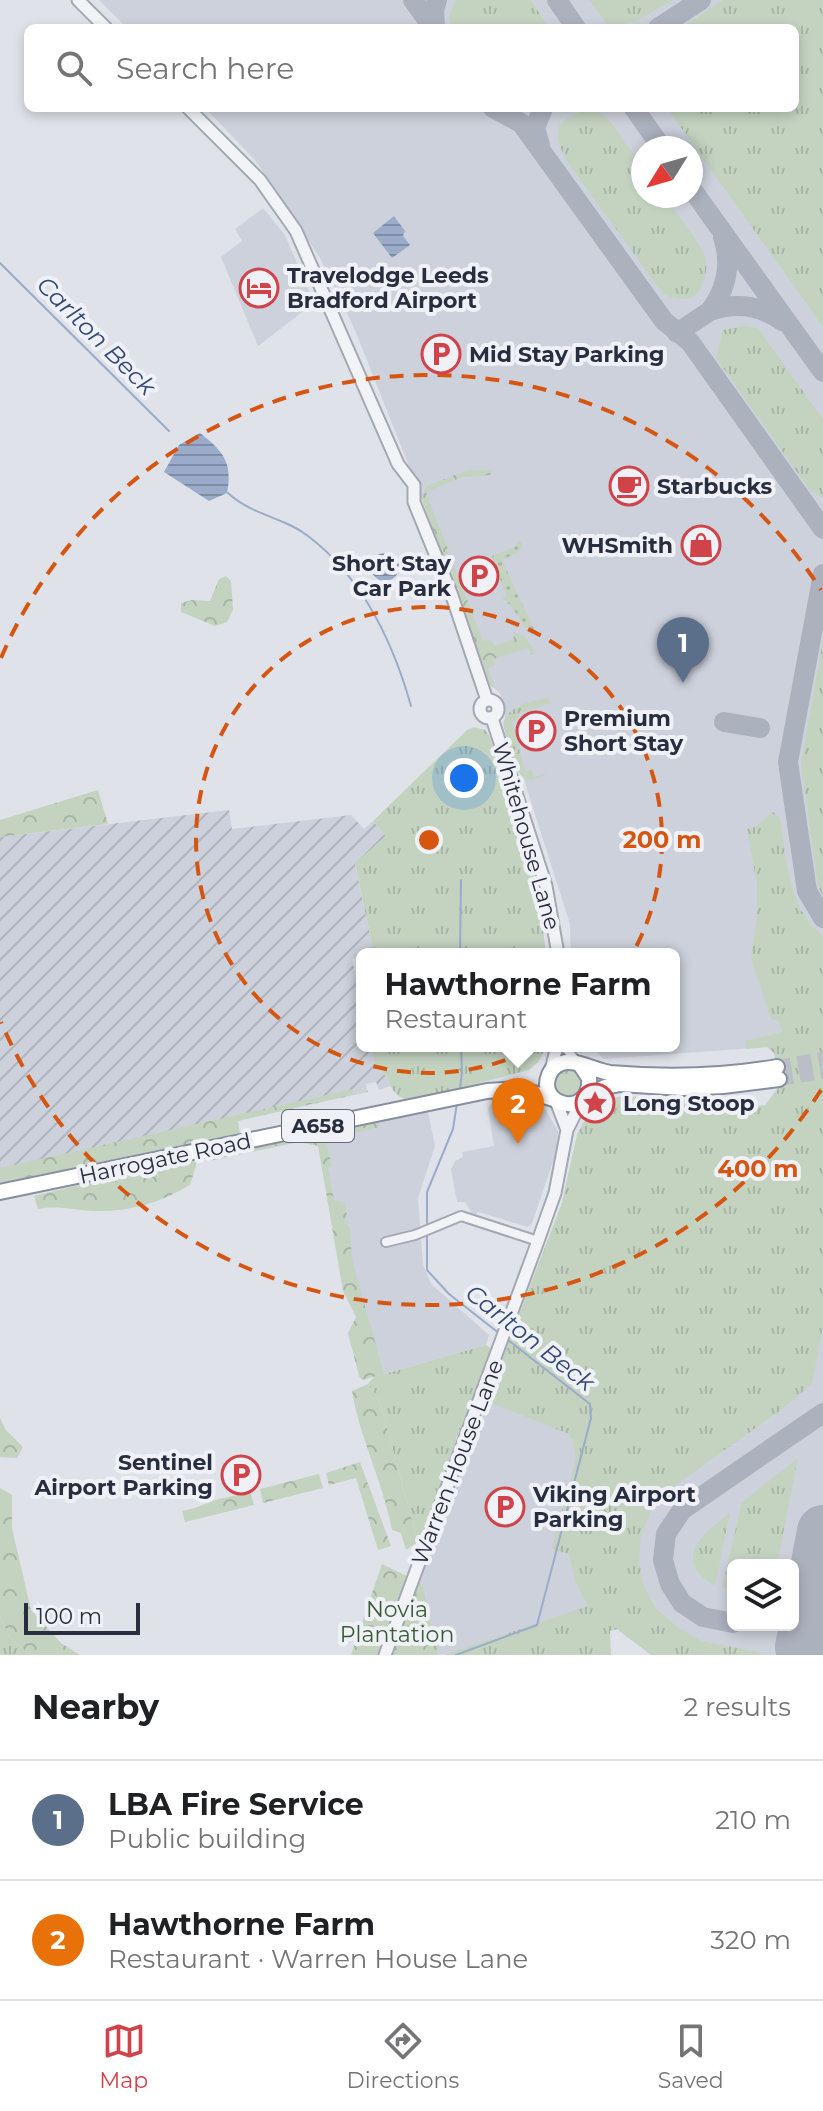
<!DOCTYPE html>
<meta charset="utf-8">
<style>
body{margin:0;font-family:Montserrat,sans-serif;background:#f2f2f2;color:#202124}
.controls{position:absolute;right:24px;bottom:24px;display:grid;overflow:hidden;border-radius:12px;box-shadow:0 4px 12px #0003}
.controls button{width:72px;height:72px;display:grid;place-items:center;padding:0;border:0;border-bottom:2px solid #e0e0e0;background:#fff;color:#202124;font:40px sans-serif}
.compass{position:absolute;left:631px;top:136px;width:72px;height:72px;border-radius:50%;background:#fff;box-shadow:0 4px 12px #0003;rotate:233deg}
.scale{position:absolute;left:24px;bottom:20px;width:116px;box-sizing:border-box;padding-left:8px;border:4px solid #282e40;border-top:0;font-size:22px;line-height:28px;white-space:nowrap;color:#282e40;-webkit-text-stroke:6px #eff1f6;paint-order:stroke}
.you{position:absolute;left:464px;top:778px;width:28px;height:28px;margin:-20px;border:6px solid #fff;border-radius:50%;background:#1a73e8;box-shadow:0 0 0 12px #1a73e833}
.badge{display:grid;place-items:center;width:52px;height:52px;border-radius:50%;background:#cf4349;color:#fff;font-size:26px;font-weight:700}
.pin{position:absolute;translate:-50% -66px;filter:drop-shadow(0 2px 4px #0008)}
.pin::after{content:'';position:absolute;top:42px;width:28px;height:24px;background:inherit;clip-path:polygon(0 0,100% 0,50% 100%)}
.popup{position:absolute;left:356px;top:948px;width:324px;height:104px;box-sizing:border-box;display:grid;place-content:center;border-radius:12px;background:#fff;filter:drop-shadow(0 2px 6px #0005);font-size:26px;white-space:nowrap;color:#757577}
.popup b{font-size:30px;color:#202124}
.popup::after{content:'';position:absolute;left:50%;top:100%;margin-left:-16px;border:16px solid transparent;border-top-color:#fff}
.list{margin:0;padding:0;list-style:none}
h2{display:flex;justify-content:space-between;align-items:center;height:104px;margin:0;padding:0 32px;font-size:34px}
h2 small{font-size:26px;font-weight:400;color:#757577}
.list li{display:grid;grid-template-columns:52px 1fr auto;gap:24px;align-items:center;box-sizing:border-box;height:120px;padding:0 32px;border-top:2px solid #e0e0e0}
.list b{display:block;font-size:30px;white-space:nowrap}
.list p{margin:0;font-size:26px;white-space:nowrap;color:#757577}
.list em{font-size:26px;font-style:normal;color:#757577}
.icon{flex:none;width:44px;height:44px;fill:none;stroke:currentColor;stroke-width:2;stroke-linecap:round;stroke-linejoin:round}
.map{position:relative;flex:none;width:823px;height:1655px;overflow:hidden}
.search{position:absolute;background:#fff;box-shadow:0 4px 12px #0003;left:24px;right:24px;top:24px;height:88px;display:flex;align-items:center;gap:20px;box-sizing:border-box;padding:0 28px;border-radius:12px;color:#757577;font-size:30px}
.sheet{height:344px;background:#fff}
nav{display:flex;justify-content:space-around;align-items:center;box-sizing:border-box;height:112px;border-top:2px solid #e0e0e0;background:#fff;font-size:22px;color:#757577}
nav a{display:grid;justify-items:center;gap:4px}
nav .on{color:#cf4349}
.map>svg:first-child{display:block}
</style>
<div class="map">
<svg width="823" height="1655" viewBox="0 0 823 1655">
<defs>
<pattern id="industrial-furrows" width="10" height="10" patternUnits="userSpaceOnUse" patternTransform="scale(2)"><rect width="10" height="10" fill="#cdd1db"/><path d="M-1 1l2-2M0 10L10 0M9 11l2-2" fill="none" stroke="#b0b4bd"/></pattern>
<pattern id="grass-tufts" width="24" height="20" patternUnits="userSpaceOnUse" patternTransform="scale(2)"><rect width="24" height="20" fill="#c3d3c0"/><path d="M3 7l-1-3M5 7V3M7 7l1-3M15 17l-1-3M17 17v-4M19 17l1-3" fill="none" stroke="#a8b5a6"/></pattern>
<pattern id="forest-crowns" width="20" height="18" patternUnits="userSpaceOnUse" patternTransform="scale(2)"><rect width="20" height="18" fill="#c3d3c0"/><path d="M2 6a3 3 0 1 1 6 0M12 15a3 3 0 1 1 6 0" fill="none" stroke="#a8b5a6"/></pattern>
<pattern id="park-dots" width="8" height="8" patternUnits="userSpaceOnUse" patternTransform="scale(2)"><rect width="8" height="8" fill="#c3d3c0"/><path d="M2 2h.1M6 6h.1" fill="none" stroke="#a8b5a6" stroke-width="1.8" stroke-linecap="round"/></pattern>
<pattern id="water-rules" width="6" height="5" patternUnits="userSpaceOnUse" patternTransform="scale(2)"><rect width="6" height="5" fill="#9aacc9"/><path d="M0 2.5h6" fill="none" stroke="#7e8ca5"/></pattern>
</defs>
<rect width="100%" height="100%" fill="#dfe2e9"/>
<path fill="#cdd1db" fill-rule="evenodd" d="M99 0H823V1655H651L617 1629 438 1655 423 1584 417 1580 491 1394 507 1363 562 1203 582 1123 605 1101 622 1096 710 1102 739 1108 765 1105 780 1085 775 1053 767 1047 604 1059 590 1046H674V954H571L570 924 506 723 500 693 492 686 460 595 355 330 320 258 256 161 205 108H795V28H127ZM643 148H691V196H643ZM733 1565H793V1625H733Z
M263 208 285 235 314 303 258 346 221 257 242 241 235 229Z
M517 1096 537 1101 544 1107 558 1131 557 1150 532 1223 528 1227 478 1212 476 1215 471 1212 465 1202H457L451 1169 455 1161 463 1157 462 1152 494 1146 488 1108 496 1098Z
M428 1112 435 1146 418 1198 423 1264 431 1284 489 1335 486 1345 374 1377 316 1134Z"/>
<path fill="url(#industrial-furrows)" d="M229 810 232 829 351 815 364 829 373 821 386 836 355 864 374 954H362V957L352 959 362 1005V1046H371L375 1066 388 1078 390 1086 379 1090 376 1082 366 1084 368 1092 0 1173V837Z"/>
<path fill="url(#grass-tufts)" d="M456 0H531L549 28H452L449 16Z
M589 0H674L636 21 609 27Z
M723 0H823V327L667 108H795V28H681Z
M580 112H598L609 120 643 168V196H663C672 208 705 248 706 260 708 271 703 289 694 296 684 302 673 298 663 294L566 160C555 135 551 123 580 112Z
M743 326 758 328 823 419V498L809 489 716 358 723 330Z
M823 639V896L818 886 801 764Z
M549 697 550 703 517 714 518 719 512 722 525 771 531 770 534 777 547 773C514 798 510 747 503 724 507 705 532 702 549 697Z
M474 727 485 730 489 735 538 887 546 954H374L355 863 386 836 373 821 467 730Z
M773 812 780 818C787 860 787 908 823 936V1327L812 1384 778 1412 676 1485 651 1510 641 1536 639 1561 644 1587 656 1609 679 1628 701 1641 760 1652V1655H651L617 1629 610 1631 611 1655H444L588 1606 575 1581 569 1554 552 1549 576 1458 573 1439 569 1437V1434L489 1402 488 1395 562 1203 577 1134 592 1110 605 1101 622 1096 710 1102 739 1108 765 1106 780 1086 774 1053 767 1047 746 1049 745 1041 782 1032 779 1021 771 1019 751 959 757 916V885L747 829 755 827Z
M371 1046H547L538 1062 529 1070 409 1101 398 1096 390 1086 388 1078 375 1066Z
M553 1083a15 15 0 1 1 30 0a15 15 0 1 1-30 0Z
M486 1345 493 1350 465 1427 456 1438 457 1444 418 1542 380 1402 368 1384 374 1377Z
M798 1458 777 1565H733V1589L722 1587 742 1502Z
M730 1513 715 1586C670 1560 703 1533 730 1513Z
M0 1616 10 1638 31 1655H0Z"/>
<path fill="url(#forest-crowns)" d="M468 470H492L490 475 462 477 426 492 483 641 491 640 495 646 514 639 513 632 525 637 536 653 531 654 529 648 493 659 495 665 488 668 495 689 490 685 421 497 427 486Z
M226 576 231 581 233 610 227 622 215 626 181 612V603L192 600 210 601 219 579Z
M98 790 108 824 0 837V820Z
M353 1089 354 1094 238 1121 240 1134 0 1183V1168Z
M378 1122 379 1127 326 1140 332 1166 328 1168 334 1200 344 1202 347 1216 344 1222 350 1227 352 1259 384 1374 362 1380 359 1376 348 1333 356 1317 343 1291 318 1146 299 1142 209 1161 208 1156Z
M199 1156 190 1185C160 1203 129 1212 94 1211 73 1210 59 1205 38 1209L34 1196Z
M368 1384 380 1402 418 1542 406 1550 401 1533 392 1530C383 1482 360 1439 352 1391Z
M0 1418 6 1430 23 1447 17 1458 0 1457Z
M360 1462 391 1546 378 1550 356 1478 329 1485 326 1473Z
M319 1474 323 1488 263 1503 260 1489Z
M0 1488 12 1495V1528L31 1610 61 1643 80 1655H31L10 1638 0 1616Z
M250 1490 254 1505 185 1522 182 1511C199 1508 205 1503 219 1499 231 1496 239 1496 250 1490Z
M382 1564 423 1584 438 1655H351Z"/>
<path fill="url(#park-dots)" d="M518 541 523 544 519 552 502 560 534 629 528 632 511 606 502 598 506 596 492 556 515 547Z"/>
<path fill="url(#water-rules)" d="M394 216 405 231 403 236 410 245 392 258 373 233Z
M200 433C223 451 233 462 227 493L209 501 164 472 179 445Z
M371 567a14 14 0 1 1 28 0a14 14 0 1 1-28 0Z"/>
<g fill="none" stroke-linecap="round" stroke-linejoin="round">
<path stroke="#9aacc9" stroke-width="2" d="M0 263 169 431
M228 493C253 516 284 517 308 536 362 577 393 642 411 706
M460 954 461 880
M460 1089 462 1072 461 1046
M427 1227V1192L453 1129 457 1103
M427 1234V1270L449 1294 500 1334
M456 1655 537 1625 591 1418 590 1404 508 1340"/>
<path stroke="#acb1be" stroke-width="20" d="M413 0 433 28
M557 0 576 28
M435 28 434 10 437 0
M658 28 701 0
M493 108 521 123 664 321 690 342 823 529
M634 108 662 148
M540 145 535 128 543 108
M691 188 823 372
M723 237C732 264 727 288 710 311 736 302 760 305 782 321
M677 333 710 311
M823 574 788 762 807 891 823 918
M724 722 760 728
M793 1609 807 1592 816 1568
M733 1623 703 1617 682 1603 670 1584 663 1560 666 1534 682 1510 823 1413"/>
<path stroke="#acb1be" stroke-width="52" d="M801 1647 823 1531"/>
<path stroke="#babec7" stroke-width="14" stroke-dasharray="14 7" stroke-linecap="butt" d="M777 1067 823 1059
M779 1079 823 1072"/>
<g stroke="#a4a8b3" stroke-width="12">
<path id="minor" d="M564 1046 576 1061
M386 1242 415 1235 461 1216 538 1241"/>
</g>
<g stroke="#a4a8b3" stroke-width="15">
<path id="tertiary" d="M78 0 106 28
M188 108 260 180 296 231 398 464 414 485V502L451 593 487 700
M480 709a9 9 0 1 1 18 0a9 9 0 1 1-18 0Z
M492 718 546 886 558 954
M551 1070 557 1046
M556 1101 567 1130
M385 1655 538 1241 555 1193 567 1130 582 1100"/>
</g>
<g stroke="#878e9f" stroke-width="18">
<path id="trunk" d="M581 1066 589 1078C592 1119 536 1107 549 1075 552 1067 560 1062 568 1062 582 1062 596 1071 610 1073 668 1078 720 1077 777 1067
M583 1098 605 1087 620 1084 682 1088 723 1086 779 1079
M0 1192 487 1091 519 1089 554 1099"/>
</g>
<use href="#minor" stroke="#f2f3f7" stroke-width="8"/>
<use href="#tertiary" stroke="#f2f3f7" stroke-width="11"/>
<use href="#trunk" stroke="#fff" stroke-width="14"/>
</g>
<g fill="none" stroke="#d55511" stroke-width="4" stroke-dasharray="14 10">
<circle cx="429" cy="840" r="233"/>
<path d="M821 1090A465 465 0 0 1 1 1022M1 658A465 465 0 0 1 821 590"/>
</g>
<defs>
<g id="hotel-ring" transform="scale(2)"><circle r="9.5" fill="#eff1f6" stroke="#cf4349" stroke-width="1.5"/><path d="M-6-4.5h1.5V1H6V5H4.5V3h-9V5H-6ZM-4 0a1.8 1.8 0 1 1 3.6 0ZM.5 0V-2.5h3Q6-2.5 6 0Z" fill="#cf4349"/></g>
<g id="parking-ring" transform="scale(2)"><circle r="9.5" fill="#eff1f6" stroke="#cf4349" stroke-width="1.5"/><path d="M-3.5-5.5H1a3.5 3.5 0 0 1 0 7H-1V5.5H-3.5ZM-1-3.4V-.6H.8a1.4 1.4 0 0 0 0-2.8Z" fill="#cf4349"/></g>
<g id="cafe-ring" transform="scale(2)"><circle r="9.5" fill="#eff1f6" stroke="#cf4349" stroke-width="1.5"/><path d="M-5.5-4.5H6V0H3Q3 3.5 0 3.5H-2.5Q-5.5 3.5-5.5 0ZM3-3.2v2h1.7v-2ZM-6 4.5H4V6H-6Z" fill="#cf4349"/></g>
<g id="shop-ring" transform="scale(2)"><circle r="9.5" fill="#eff1f6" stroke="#cf4349" stroke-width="1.5"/><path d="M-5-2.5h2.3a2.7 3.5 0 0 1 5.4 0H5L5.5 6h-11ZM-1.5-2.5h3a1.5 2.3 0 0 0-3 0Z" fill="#cf4349"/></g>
<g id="sight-ring" transform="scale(2)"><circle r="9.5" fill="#eff1f6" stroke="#cf4349" stroke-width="1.5"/><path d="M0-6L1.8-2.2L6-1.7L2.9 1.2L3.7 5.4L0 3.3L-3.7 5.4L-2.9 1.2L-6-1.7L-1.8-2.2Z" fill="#cf4349"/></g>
</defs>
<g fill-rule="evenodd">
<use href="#hotel-ring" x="259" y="288"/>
<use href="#parking-ring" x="441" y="354"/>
<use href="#cafe-ring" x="629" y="486"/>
<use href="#shop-ring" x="701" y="545"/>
<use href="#parking-ring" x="479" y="576"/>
<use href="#parking-ring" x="536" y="731"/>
<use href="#sight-ring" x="595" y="1103"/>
<use href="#parking-ring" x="241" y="1475"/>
<use href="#parking-ring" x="505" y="1507"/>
</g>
<g text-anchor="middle" stroke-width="8" stroke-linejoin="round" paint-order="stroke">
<rect fill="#eff1f6" stroke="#646877" stroke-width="2" x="282" y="1110" width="72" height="32" rx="6"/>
<g font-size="20" font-weight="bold" fill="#282e40">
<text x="318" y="1133">A658</text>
</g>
<g font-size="22" font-weight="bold" fill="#282e40" stroke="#eff1f6" text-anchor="start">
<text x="287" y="283">Travelodge Leeds<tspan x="287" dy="25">Bradford Airport</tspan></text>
<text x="469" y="362">Mid Stay Parking</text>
<text x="657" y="494">Starbucks</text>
<text x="673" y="553" text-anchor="end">WHSmith</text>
<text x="451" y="571" text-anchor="end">Short Stay<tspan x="451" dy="25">Car Park</tspan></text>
<text x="564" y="726">Premium<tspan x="564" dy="25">Short Stay</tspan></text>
<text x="623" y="1111">Long Stoop</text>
<text x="213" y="1470" text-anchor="end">Sentinel<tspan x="213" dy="25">Airport Parking</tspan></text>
<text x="533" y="1502">Viking Airport<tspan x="533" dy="25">Parking</tspan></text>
</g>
<g font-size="22" fill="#282e40" stroke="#eff1f6">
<text transform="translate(527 836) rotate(74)" y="8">Whitehouse Lane</text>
<text transform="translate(165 1158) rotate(-12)" y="8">Harrogate Road</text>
<text transform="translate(457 1462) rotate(-69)" y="8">Warren House Lane</text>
</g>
<g font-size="22" fill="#385c35" stroke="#eff1f6">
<text x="397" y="1617">Novia<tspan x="397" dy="25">Plantation</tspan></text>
</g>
<g font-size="24" font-style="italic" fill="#324874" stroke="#eff1f6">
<text transform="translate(96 336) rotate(45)" y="8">Carlton Beck</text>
<text transform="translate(530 1338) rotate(38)" y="8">Carlton Beck</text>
</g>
</g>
<circle cx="429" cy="840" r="12" fill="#d55511" stroke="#eff1f6" stroke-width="4"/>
<g font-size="24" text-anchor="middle" font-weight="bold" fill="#d55511" stroke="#eff1f6" stroke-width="8" stroke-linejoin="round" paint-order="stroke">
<text x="662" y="848">200 m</text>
<text x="758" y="1177">400 m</text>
</g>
</svg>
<div class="controls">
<button><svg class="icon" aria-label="layers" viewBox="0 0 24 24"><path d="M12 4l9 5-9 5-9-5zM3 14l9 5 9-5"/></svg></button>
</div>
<svg class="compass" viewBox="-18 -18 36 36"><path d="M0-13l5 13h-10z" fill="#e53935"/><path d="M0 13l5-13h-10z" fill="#757577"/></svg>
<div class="scale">100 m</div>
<div class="you"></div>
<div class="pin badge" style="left:683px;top:683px;background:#5c6f8a">1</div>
<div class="pin badge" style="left:518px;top:1144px;background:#e8710a">2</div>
<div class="popup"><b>Hawthorne Farm</b>Restaurant</div>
<div class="search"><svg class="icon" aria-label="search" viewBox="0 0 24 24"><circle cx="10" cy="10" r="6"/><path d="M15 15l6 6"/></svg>Search here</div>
</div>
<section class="sheet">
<h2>Nearby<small>2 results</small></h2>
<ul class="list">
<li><span class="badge" style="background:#5c6f8a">1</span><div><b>LBA Fire Service</b><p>Public building</p></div><em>210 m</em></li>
<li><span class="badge" style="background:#e8710a">2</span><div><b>Hawthorne Farm</b><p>Restaurant · Warren House Lane</p></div><em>320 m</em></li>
</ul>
</section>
<nav>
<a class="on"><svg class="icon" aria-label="map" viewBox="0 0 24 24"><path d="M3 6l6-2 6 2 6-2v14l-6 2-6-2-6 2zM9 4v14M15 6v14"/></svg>Map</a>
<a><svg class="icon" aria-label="directions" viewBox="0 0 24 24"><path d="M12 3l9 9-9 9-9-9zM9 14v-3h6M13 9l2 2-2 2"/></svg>Directions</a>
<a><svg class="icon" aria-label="saved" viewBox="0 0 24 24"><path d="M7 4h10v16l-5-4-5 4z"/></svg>Saved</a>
</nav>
